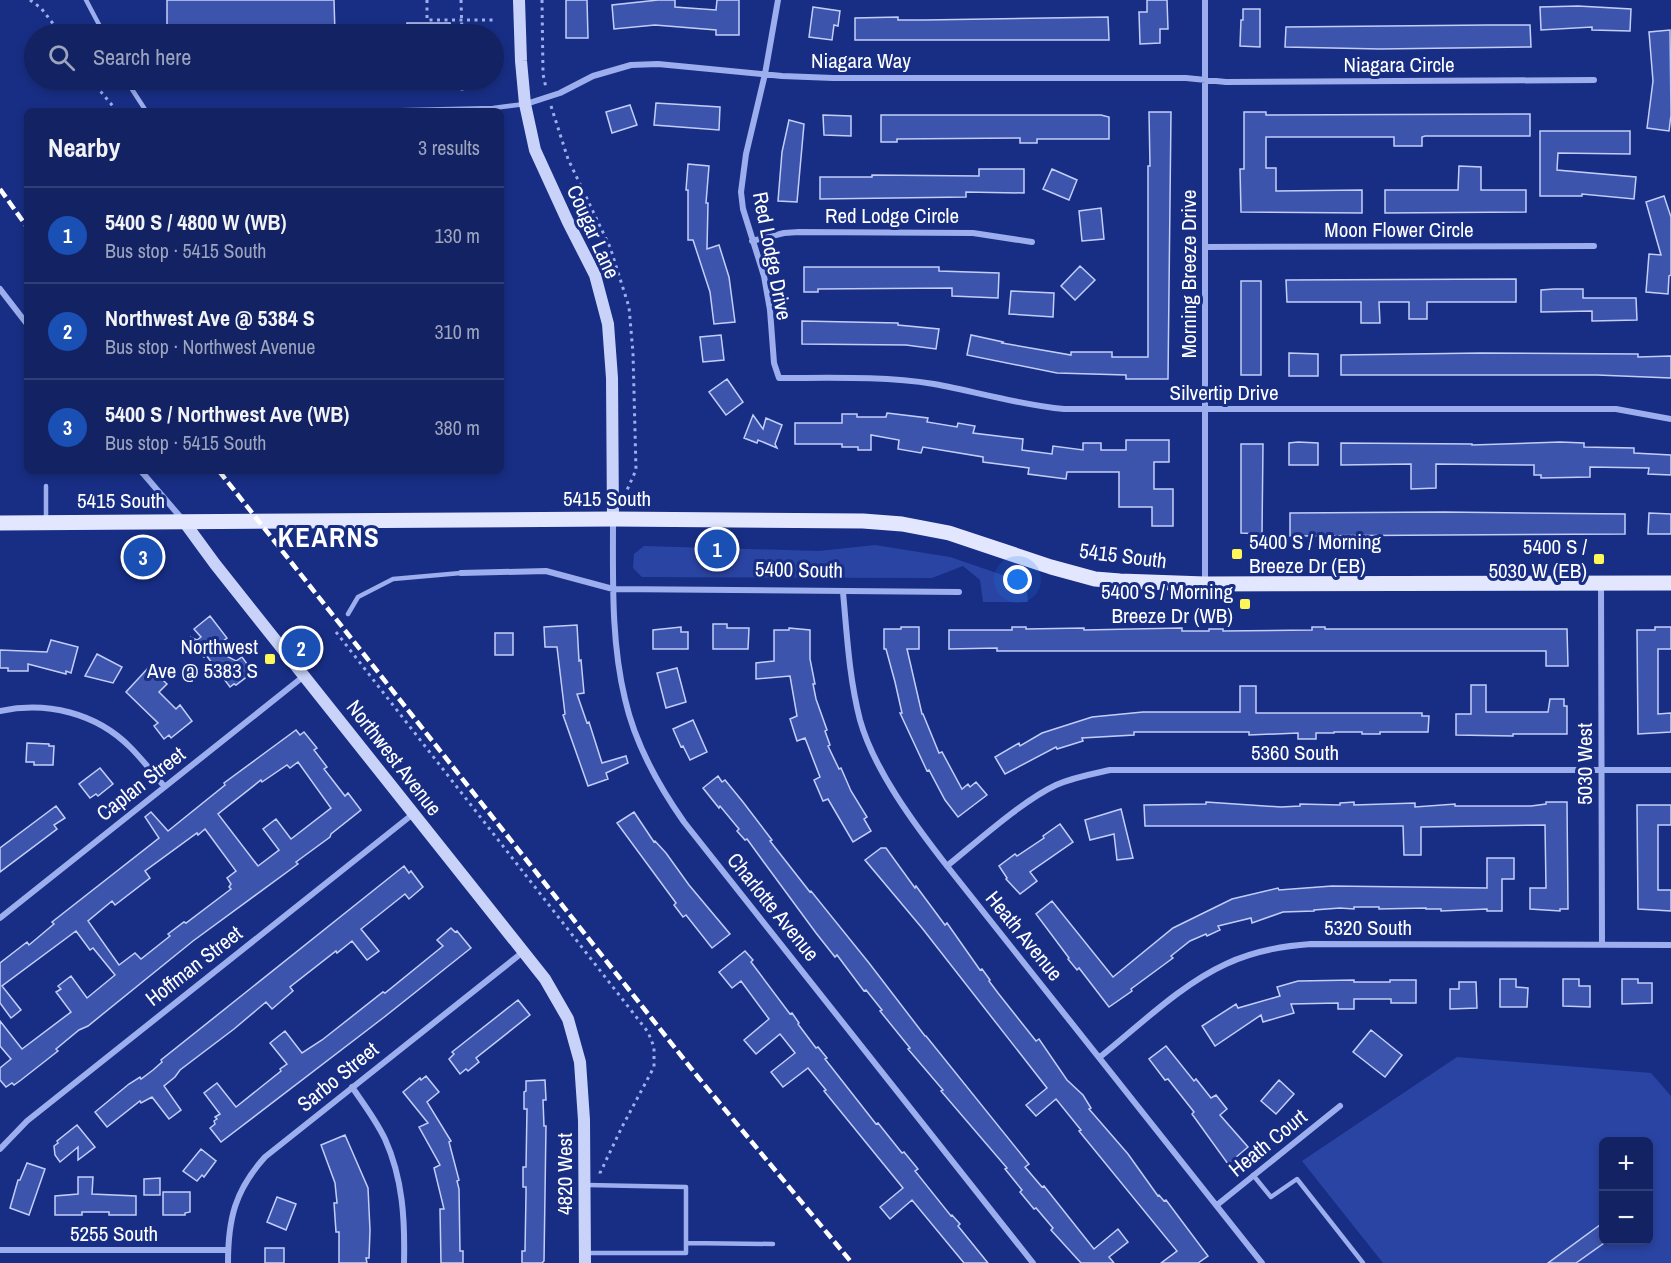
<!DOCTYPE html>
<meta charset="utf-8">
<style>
body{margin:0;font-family:"Archivo Narrow",sans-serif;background:#1b2a69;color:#f1f3f6}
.controls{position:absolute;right:18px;bottom:18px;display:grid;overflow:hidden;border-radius:9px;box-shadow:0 3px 9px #0003}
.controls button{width:54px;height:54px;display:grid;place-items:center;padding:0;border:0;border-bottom:2px solid #313f78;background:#122263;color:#f1f3f6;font:30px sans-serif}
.you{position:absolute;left:1018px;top:580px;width:21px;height:21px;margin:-15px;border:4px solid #fff;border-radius:50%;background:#1a73e8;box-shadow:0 0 0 9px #1a73e833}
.badge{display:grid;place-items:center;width:39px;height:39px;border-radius:50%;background:#fff658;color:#fff;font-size:20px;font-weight:700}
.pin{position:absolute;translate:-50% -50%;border:3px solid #fff;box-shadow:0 2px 6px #0006}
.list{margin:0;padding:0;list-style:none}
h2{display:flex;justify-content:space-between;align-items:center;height:78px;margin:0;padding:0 24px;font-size:26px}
h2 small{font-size:20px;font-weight:400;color:#9ca4be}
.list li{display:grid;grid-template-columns:39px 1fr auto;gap:18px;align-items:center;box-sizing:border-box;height:96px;padding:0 24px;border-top:2px solid #313f78}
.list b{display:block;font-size:22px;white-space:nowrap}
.list p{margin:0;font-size:20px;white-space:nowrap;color:#9ca4be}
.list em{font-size:20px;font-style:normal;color:#9ca4be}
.icon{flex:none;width:33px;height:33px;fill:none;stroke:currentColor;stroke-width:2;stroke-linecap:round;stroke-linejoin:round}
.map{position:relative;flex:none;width:1671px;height:1263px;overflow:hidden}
.search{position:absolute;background:#122263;box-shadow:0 3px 9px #0003;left:24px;top:24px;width:480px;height:66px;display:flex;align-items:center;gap:15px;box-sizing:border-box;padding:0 21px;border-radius:33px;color:#9ca4be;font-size:22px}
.panel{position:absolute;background:#122263;box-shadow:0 3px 9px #0003;left:24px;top:108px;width:480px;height:366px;border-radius:9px}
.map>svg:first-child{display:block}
</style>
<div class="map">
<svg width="1671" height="1263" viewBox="0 0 1671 1263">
<rect width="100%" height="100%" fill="#182e84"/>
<path fill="#2a44a3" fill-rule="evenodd" d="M875 545 950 557 1026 583 1028 602H983L980 580 963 566 932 578 642 577 633 568 634 554 644 546 819 551Z
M1457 1057 1651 1073 1671 1096V1263H1383L1302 1161ZM1604 1142H1648V1240L1612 1241 1605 1245 1593 1230 1604 1222Z"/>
<path fill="#3c54ac" stroke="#c2cef9" stroke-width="1.5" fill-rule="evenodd" d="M167 0H334L335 34H167Z
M566 0H587L588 38H566Z
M658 0H675V7L716 10 717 0H739V35H716V30L655 25 614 29 612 5Z
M1147 0H1167L1168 29H1160V43L1140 44 1139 12H1147Z
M1578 6 1631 9 1630 31 1592 30V27L1541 30 1540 7Z
M813 7 840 11 838 26 834 25 832 40 809 37Z
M1243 9H1260V47L1240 46 1241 20H1243Z
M898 17V20H925L1108 17 1109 40H855V18Z
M407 23H450L451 34H407Z
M1488 25H1530L1531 47 1380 49 1285 47 1286 27Z
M1670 30 1671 115 1669 131 1647 128 1653 81 1649 32Z
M656 103 720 107 719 130 654 125Z
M630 105 637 125 612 133 606 112Z
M1149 112H1171L1168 379H1126V375L1057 373 967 355 971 335 1003 342 1002 343 1071 355V352H1112V357H1148V166H1150Z
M1244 112H1266V115L1530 114V136H1425L1422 137V146H1394V137H1266V168H1276V191L1362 190V213L1241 212 1240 169H1244Z
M823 115 851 116V136L824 135Z
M881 115H1101L1109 117V139H1037V143H1020V138L897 139V142H881Z
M789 120 804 124 797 202 778 201 782 152Z
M1540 131H1630V154L1558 153 1557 170 1636 177 1634 199 1582 194V196H1540Z
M688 164 709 166 706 203H708L707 249 719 245 729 277 735 322 714 324 710 292 693 240H688V190H686Z
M1459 166 1481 167V190H1526V212L1385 213V190H1458Z
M979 169H1024V193L966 192V197L820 199V177H872V175L979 176Z
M1052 169 1077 180 1069 200 1043 189Z
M1664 196 1671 217V275L1669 276 1668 294 1646 292 1649 254 1661 255 1646 202Z
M1101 208 1104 239 1082 241 1079 211Z
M1080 266 1095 280 1075 300 1061 286Z
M804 267H939V271L999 273 998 298 952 296V288L818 289V292H804Z
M1516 279V302H1427V319H1409V302H1379L1380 323H1361V302H1287L1286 280Z
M1241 281H1261V375H1241Z
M1554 289H1583V298H1636L1637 320 1592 321V311L1541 312V290Z
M1011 291 1054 293 1053 317 1009 314Z
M802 321 898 323V325L939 329 936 349 906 345 802 344Z
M721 335 724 360 703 362 700 337Z
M1289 353 1318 354V376H1289Z
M1481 353 1638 354V357L1671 356V378L1597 375H1341V355Z
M727 379 743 402 726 415 709 392Z
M887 413 928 418 927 422 957 427 958 423 975 426 973 433 1023 439 1022 450 1052 454 1053 446 1083 450V443H1101V450H1126V440H1169V462H1154V489H1173V526H1152V507H1119V472H1067L1066 479 1028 474 1029 468 983 462V457L923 447 921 453 898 449 899 440 871 435V450H858V447H842V444H795V423H842V414H857V417H886Z
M753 415 763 429 766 418 782 425 775 444 777 448 758 440 757 443 744 438Z
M1298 442 1318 443V465H1289V443Z
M1560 442 1584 443V447L1634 448V453L1671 455V475L1648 474 1649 468 1590 467V477L1541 478V475H1534V465L1436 464V488L1411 489V464L1341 465V443L1472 444V445Z
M1241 444H1263L1262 534 1241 533Z
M1444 512 1625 514V534L1290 536V513Z
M1649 513 1671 514V534H1648Z
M210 616 227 638 213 649 236 661 242 657 253 672 236 685 234 684 230 687 206 655 204 657 193 643 195 642 192 638 197 640 201 637 194 629Z
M713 624H727V628H749L748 649H713Z
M577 625 579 661 581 660 584 693 577 694 587 723 589 722 602 763 626 756 628 763 606 773 608 779 588 786 563 715 565 714 557 647H545L544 627Z
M681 627V632H688V649H653V630Z
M901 627H919V649H907L922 714H923L939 753 942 752 962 789 968 784 970 787 976 782 987 795 958 817 945 800 929 770 927 771 900 713H902L895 682 886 649H884V629H901Z
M1012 627H1026V629L1084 628V630L1182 628V631H1209V629H1223V631L1312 630V627H1325V629H1567L1568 666H1546V651H997V648L949 649V630H1012Z
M1655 627H1671V649H1658V714L1671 713V732L1638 734 1637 630H1655Z
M789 628 810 630V659L815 684H813L816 699 827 730 825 731 830 745 828 746 839 769 841 768 851 791 867 817 864 819 871 831 853 842 828 799 823 801 814 780 820 777 805 738 797 741 790 719 797 716 790 676 756 679V663L774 661V630H789Z
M495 633H513V655H495Z
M51 640 78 647 71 673 66 671V674L28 664V671H8V668H0V650L47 652Z
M97 654 122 667 113 683 85 676Z
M149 667 167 684 159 692 176 709 180 705 192 721 171 738 169 735 164 739 154 726 158 723 126 692Z
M677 668 686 702 666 708 657 673Z
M1471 685H1486V712H1548L1550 699H1564V706H1567V734H1513V736L1456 735V714H1471Z
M1240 686H1256V713H1422V716H1429L1428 732H1380V734H1362V732H1334V733H1316V739H1298V733L1249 735V732H1134V735L1082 738 1083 741 1057 749 1056 747 1005 774 995 757 1019 743 1020 746 1042 733 1092 717 1143 712H1240Z
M693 720 707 752 690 760 683 746 681 747 673 729Z
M296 730 300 735 304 732 317 748 314 750 327 767 324 769 345 796 348 793 361 810 331 834 330 837 296 862 298 864 193 941 88 1026 79 1030 56 1049 58 1051 21 1080 14 1085 12 1083 6 1087 0 1080V1068L11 1059 0 1046V1021L22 1049 71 1012 56 992 61 989 58 986 71 976 87 998 115 975 93 948 90 950 76 931 2 986 21 1010 11 1018 0 1003V963L27 942 29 945 48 929 54 924 52 922 159 838 145 817 151 812 168 831 225 785 224 783ZM298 762 331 808 291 839 276 819 263 829 279 850 258 866 218 814 261 780 262 782 287 765 290 768ZM205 829 236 871 227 878 231 884 229 887 231 889 186 923 184 922 168 934 170 936 141 959 135 953 119 965 88 921 112 901 115 905 150 878 145 871 197 833 198 835Z
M27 743 49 744V746H54L53 765H34V762H26Z
M100 768 113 784 98 796 96 794 90 798 79 784Z
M718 776 722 782 725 780 743 802 772 840 770 841 810 892 811 891 869 963 925 1036H926L1029 1164 1025 1167 1042 1187 1044 1186 1094 1249 1118 1229 1128 1242 1109 1257 1114 1263H1081L1051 1230 1053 1228 1036 1208 1034 1209 1020 1192 1022 1190 1005 1169 1007 1168 941 1091 943 1090 908 1049 910 1048 880 1011 882 1010 866 990 864 991 837 955 835 957 816 933 763 861 747 839 745 840 737 831 739 829 720 806 719 808 703 788Z
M1206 802 1281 807 1300 806V804L1340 805V803L1354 802V805L1415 803V807L1455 804V806H1531L1546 804V802H1567L1568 909H1560V911L1530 909V888H1546L1545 825 1421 827V855H1404L1403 826H1145L1144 805 1206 804Z
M1637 805H1671V825H1658V890H1671V911L1638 909Z
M56 806 65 818 54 825 57 829 0 872V848Z
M1121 809 1133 858 1117 860 1114 834 1090 840 1085 820Z
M634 812 654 842 655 841 666 853 689 885 730 934 712 948 686 915 683 917 674 905 676 903 617 823Z
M1060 824 1073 842 1030 872 1037 881 1020 894 1006 879 1007 878 999 866 1015 854 1017 856 1044 838 1043 836Z
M881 848H886L915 888 916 886 945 925 947 923 980 970 982 969 990 980 989 981 998 993 1036 1041 1039 1039 1067 1080 1083 1095 1091 1108 1089 1109 1128 1154 1158 1196 1159 1195 1164 1201 1166 1200 1208 1256 1198 1263H1161L1177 1251 1079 1131 1081 1130 1056 1099 1036 1116 1026 1105 1047 1088 922 928 865 860Z
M1487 858H1514V879H1502V911H1487V909L1441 911V909H1426V908L1379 909V907H1354V909L1340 908 1314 910V911L1283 912 1252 923 1251 918 1218 926 1220 930 1207 936 1206 934 1190 941 1171 956 1173 958 1131 989 1132 991 1109 1007 1079 968 1077 970 1068 959 1069 958 1036 914 1052 901 1113 977 1173 928 1232 899 1278 888 1279 890 1332 886 1487 888Z
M404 866 409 873 411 871 423 887 409 899 405 894 361 929 379 951 367 960 352 941 337 953 336 951 290 987 293 991 272 1009 266 1002 234 1029 180 1070 175 1077 164 1086 181 1110 169 1119 152 1097 141 1103 140 1101 107 1127 95 1112 129 1084 140 1077 141 1079 153 1070 162 1062 161 1060Z
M451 928 455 932 457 931 471 948 383 1018 221 1142 210 1128 215 1124 214 1121 217 1119 215 1117 220 1114 204 1093 217 1083 236 1107 281 1071 280 1069 287 1064 270 1043 285 1031 302 1053 322 1040 383 992 385 993 443 946 437 940Z
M745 951 753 960 751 962 790 1014 792 1013 799 1023 798 1024 816 1048 818 1047 827 1058 825 1059 876 1124 878 1123 902 1153 904 1152 918 1169 915 1171 951 1216 952 1215 960 1224 958 1226 988 1263H964L912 1200 890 1219 880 1207 903 1188 824 1091 826 1090 808 1068 783 1087 771 1072 795 1053 780 1034 756 1054 744 1040 769 1019 741 981 732 988 719 972Z
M1500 979H1516V987L1528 988 1527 1007H1500Z
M1563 979H1579V986H1590V1007L1563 1006Z
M1622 979H1638V983H1652V1003L1622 1004Z
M1354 980V982H1390V980H1416V1003H1391V999H1354V1009H1338V1003L1291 1004 1294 1013 1263 1022 1261 1015 1215 1046 1202 1026 1236 1004 1238 1008 1280 996 1277 987 1298 981Z
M1459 982H1476L1477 1008 1450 1009V989H1459Z
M518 1000 530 1015 476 1058 479 1062 468 1071 466 1069 460 1074 449 1059 454 1054 452 1052Z
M1371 1030 1402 1055 1385 1077 1353 1052Z
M1166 1046 1194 1081 1196 1079 1211 1098 1216 1095 1227 1109 1220 1115 1248 1147 1228 1164 1192 1114 1194 1112 1168 1079 1165 1080 1149 1059Z
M426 1076 439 1092 427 1102 451 1141 449 1142 459 1180 457 1181 459 1189 460 1251H463V1263H441L440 1209H444L434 1168 440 1165 419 1127 428 1123 403 1092 420 1078 421 1080Z
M545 1080 546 1100H543L544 1126H546L544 1261 542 1263H522V1251H525L526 1194V1187H523V1167H526L527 1109H524V1092L526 1091V1081Z
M1279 1080 1294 1094 1276 1114 1261 1101Z
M77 1125 95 1147 78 1160V1147L60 1162 55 1155 54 1146 58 1143 57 1141Z
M345 1135 368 1188 370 1230 369 1258H366L367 1263H339V1232H336L334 1203H337L335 1183 321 1145Z
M201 1149 216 1161 204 1177 202 1175 197 1181 183 1171Z
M27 1163 45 1169 29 1215 10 1208 18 1180H20Z
M78 1177H93L92 1194 136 1196V1215H109V1212H82V1215H55V1196L78 1194Z
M160 1178V1195H144V1179Z
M163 1192H190V1212L185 1213V1215H163Z
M277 1197 296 1204 286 1230 267 1222Z
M1604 1222V1243L1576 1263H1548Z
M265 1248H284V1263H265Z"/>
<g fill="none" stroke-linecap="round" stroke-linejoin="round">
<path stroke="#9caeed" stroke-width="3" stroke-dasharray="3 4.5" stroke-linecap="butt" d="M30 0 41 8 61 34
M427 0V20H494
M461 0 462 34
M542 0 543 74 546 88
M91 80 117 111
M462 80V94
M551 106 568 159 610 247 629 307 633 353 636 470 627 490
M336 632 648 1032 654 1047V1067L622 1127 600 1173V1178"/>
<path stroke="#9caeed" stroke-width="4.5" d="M86 0 104 34
M126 80 146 111
M369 111 493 108 525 104
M46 519V486
M348 614 358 597 393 579 461 573
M1253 1175 1271 1197 1297 1179 1363 1263
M587 1185 686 1187V1253H587
M686 1243 773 1244"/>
<path stroke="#9caeed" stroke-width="6" d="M778 0 765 74 746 154 741 192 743 209 764 276 770 310 774 363 779 378C831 378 883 376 934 384 978 392 1020 405 1064 409H1616L1671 419
M1205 0V583
M526 104 560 93 593 76 631 65 658 64 782 76 833 78H1186L1226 82 1594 80
M752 241 784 233 799 232 973 233 1032 242
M1205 247 1594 246
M0 289 27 324
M141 471 183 520
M613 521C613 580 611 641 625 699 635 744 658 785 684 822L1033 1263
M461 573 546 571 613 589 959 592
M1601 583 1602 945
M843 592C847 635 849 677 860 720 874 770 915 825 947 866L1262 1263
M0 711C47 701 96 713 130 747 142 759 153 773 164 786
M947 866C978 841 1022 801 1056 785 1074 777 1092 774 1110 770H1671
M0 918 304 676
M1100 1057C1139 1026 1180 985 1226 964 1253 951 1282 946 1311 944L1671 945
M352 1087C363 1103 376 1120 385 1139 403 1179 405 1220 404 1263
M0 1149 27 1121 413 814
M1217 1205 1340 1106
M0 1250H228
M228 1263C228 1219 235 1190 265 1157L523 952"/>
<path stroke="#c9d3f9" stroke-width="12" d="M519 0 521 61 525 104 535 150 568 222 595 275 608 324 612 378 613 519
M185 523 215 564 545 979 568 1019 580 1062 584 1120 585 1263"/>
<path stroke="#e2e7ff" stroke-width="15" d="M0 523 613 519 863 521 902 524 949 533 1051 567 1095 579 1120 581 1205 584 1671 583"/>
<path stroke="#fff" stroke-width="4.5" stroke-dasharray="10 4.5" stroke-linecap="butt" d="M0 189 27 227
M219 471 698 1077 852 1263"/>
</g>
<g fill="#fff658" stroke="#182e84" stroke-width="2">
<rect x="1231" y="548" width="12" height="12" rx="3"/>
<rect x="1593" y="553" width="12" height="12" rx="3"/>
<rect x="1239" y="598" width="12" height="12" rx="3"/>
<rect x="264" y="653" width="12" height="12" rx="3"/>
</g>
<g text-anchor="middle" stroke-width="6" stroke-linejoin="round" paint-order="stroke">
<g font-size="21" fill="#fff" stroke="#182e84">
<text x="861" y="68">Niagara Way</text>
<text x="1399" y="72">Niagara Circle</text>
<text x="892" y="223">Red Lodge Circle</text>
<text x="1399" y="237">Moon Flower Circle</text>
<text transform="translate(593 232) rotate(66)" y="7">Cougar Lane</text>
<text transform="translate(772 256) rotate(79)" y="7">Red Lodge Drive</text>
<text transform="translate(1189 274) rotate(-90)" y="7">Morning Breeze Drive</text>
<text x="1224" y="400">Silvertip Drive</text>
<text x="607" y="506">5415 South</text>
<text x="121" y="508">5415 South</text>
<text transform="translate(1123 556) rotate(7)" y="7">5415 South</text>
<text transform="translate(799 570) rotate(1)" y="7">5400 South</text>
<text x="1295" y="760">5360 South</text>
<text transform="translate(394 758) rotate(52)" y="7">Northwest Avenue</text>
<text transform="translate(1585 764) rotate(-90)" y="7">5030 West</text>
<text transform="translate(141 784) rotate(-38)" y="7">Caplan Street</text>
<text transform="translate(773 907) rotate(51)" y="7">Charlotte Avenue</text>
<text x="1368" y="935">5320 South</text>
<text transform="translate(1024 936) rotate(51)" y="7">Heath Avenue</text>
<text transform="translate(194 966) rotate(-38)" y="7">Hoffman Street</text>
<text transform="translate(338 1077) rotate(-39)" y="7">Sarbo Street</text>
<text transform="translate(1268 1143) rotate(-39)" y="7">Heath Court</text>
<text transform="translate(565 1174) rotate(-90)" y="7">4820 West</text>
<text x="114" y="1241">5255 South</text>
</g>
<g font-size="21" fill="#fff" stroke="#182e84" text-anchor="end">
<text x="1249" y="549" text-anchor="start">5400 S / Morning<tspan x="1249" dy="24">Breeze Dr (EB)</tspan></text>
<text x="1587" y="554">5400 S /<tspan x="1587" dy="24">5030 W (EB)</tspan></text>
<text x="1233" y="599">5400 S / Morning<tspan x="1233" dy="24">Breeze Dr (WB)</tspan></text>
<text x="258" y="654">Northwest<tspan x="258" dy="24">Ave @ 5383 S</tspan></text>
</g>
<g font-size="27" font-weight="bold" letter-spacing="1.5" fill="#fff" stroke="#182e84">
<text x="329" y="547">KEARNS</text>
</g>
</g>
</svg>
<div class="controls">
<button>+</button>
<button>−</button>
</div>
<div class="you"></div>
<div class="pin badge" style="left:717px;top:549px;background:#1a4fb4">1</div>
<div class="pin badge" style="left:301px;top:648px;background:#1a4fb4">2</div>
<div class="pin badge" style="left:143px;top:557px;background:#1a4fb4">3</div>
<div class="search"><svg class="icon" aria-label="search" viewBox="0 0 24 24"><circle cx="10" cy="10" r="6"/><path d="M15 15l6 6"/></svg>Search here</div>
<section class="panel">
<h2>Nearby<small>3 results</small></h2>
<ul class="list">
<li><span class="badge" style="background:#1a4fb4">1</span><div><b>5400 S / 4800 W (WB)</b><p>Bus stop · 5415 South</p></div><em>130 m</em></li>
<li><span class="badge" style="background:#1a4fb4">2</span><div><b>Northwest Ave @ 5384 S</b><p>Bus stop · Northwest Avenue</p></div><em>310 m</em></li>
<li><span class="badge" style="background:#1a4fb4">3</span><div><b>5400 S / Northwest Ave (WB)</b><p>Bus stop · 5415 South</p></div><em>380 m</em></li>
</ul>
</section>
</div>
